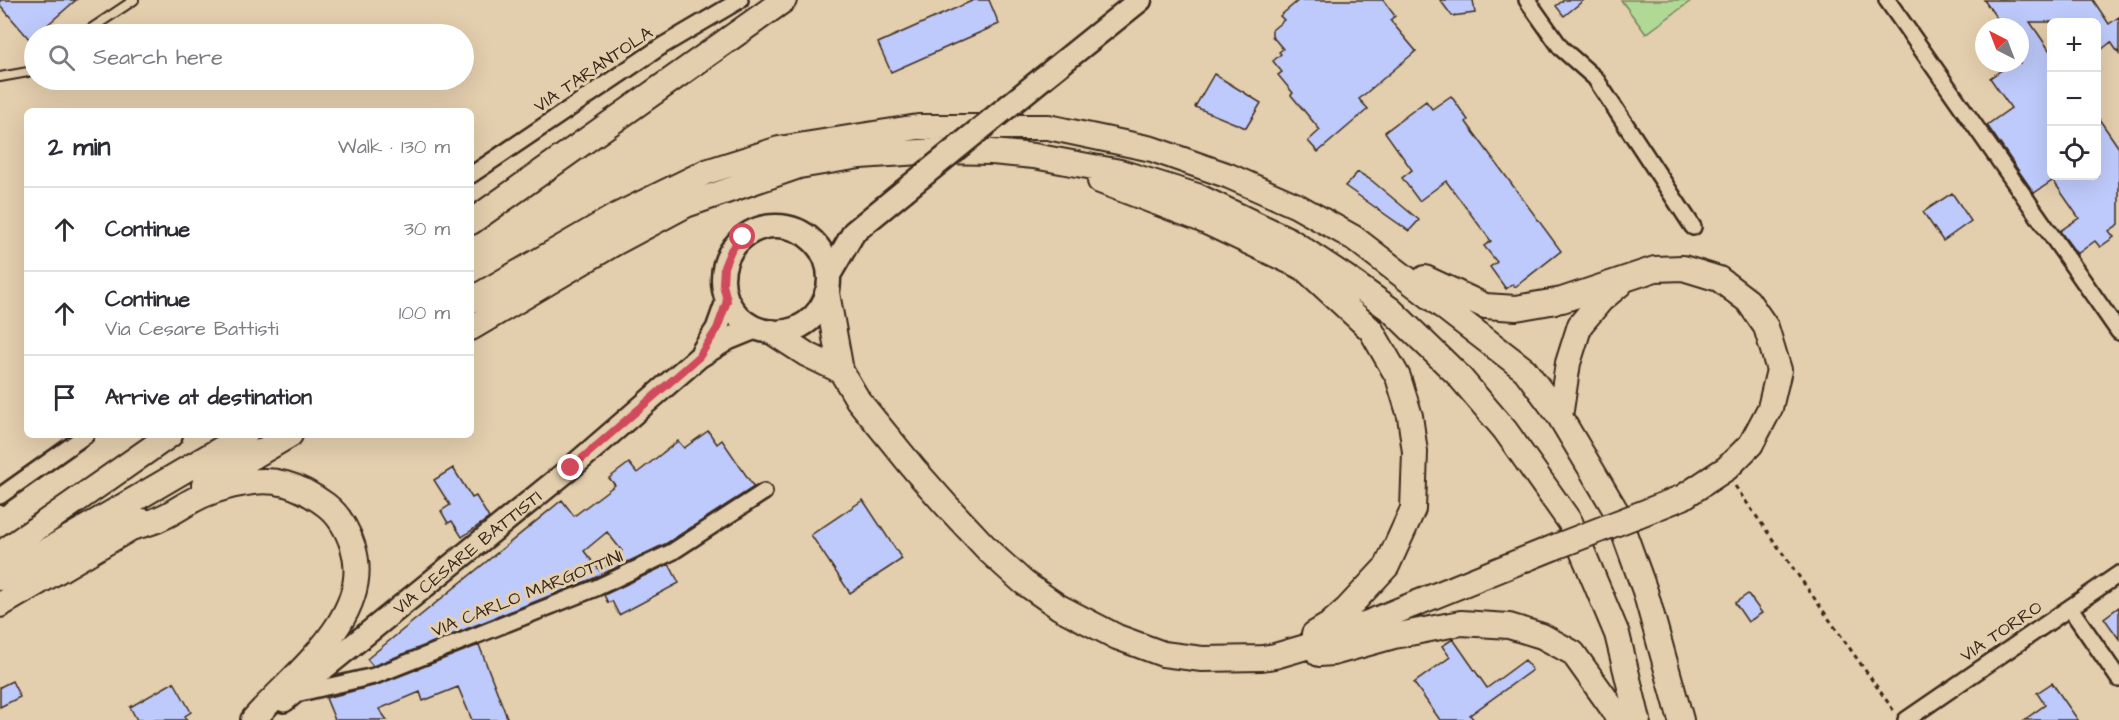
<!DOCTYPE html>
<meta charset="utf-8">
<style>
body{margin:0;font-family:"Architects Daughter",sans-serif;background:#f2f2f3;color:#2b2b33}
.controls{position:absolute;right:18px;top:18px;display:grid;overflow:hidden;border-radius:9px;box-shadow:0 6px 24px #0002}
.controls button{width:54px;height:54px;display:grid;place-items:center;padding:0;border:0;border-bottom:2px solid #e1e1e2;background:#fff;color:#2b2b33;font:30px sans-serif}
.compass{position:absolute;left:1975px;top:18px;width:54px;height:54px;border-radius:50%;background:#fff;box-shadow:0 6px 24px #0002;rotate:318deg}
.stop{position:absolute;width:18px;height:18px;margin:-14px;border:4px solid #d1495b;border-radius:50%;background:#fff}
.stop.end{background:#d1495b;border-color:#fff;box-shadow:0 2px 6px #0008}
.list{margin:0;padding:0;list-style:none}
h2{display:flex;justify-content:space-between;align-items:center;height:78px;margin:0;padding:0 24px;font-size:26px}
h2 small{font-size:20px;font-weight:400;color:#7c7c81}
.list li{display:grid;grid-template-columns:39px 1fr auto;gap:18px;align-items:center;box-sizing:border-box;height:84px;padding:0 24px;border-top:2px solid #e1e1e2}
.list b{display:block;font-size:22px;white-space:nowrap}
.list p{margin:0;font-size:20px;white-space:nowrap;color:#7c7c81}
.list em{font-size:20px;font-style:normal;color:#7c7c81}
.icon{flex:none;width:33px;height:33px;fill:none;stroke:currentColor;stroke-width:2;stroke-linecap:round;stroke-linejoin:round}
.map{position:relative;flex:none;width:2119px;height:720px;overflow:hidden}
.search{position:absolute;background:#fff;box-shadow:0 6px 24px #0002;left:24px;top:24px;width:450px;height:66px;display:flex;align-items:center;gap:15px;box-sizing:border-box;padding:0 21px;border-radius:33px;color:#7c7c81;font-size:22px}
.panel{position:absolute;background:#fff;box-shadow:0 6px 24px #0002;left:24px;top:108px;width:450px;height:330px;border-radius:9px}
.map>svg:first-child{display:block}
</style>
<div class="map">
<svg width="2119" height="720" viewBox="0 0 2119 720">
<rect width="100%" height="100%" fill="#e3cead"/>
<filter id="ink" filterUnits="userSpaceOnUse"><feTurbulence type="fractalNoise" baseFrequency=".0167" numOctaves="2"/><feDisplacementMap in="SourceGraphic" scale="12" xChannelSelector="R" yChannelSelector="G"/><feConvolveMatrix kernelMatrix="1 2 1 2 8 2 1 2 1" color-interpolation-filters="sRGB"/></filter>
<g filter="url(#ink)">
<path fill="#b0d996" stroke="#76825a" stroke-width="1.5" d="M1621 0H1692L1646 34Z"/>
<path fill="#becafb" stroke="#3b2a1e" stroke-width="1.5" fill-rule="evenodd" d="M0 0H76L30 40 0 5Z
M974 0H989L999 24 891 72 878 43Z
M1299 0H1383L1395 16 1390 20 1416 51 1359 99 1368 109 1318 152 1308 141 1320 130 1291 95 1293 93 1278 75 1282 72 1273 61 1281 54 1279 52 1283 49 1272 36V30L1284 20 1280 16Z
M1440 0H1473L1475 13 1452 16Z
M1564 0H1584L1564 16 1556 6Z
M1984 0H2093L2109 24 2119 17V54L2111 42 2097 53V22H2030L2052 54V176H2097V116L2119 148V224L2109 231 2114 237 2100 247 2095 241 2077 254 2060 231 2079 218 2052 179V181L2034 193 1987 125 2011 108 1990 78 2012 63H2020V27H2003Z
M1214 74 1261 103 1246 128 1195 107Z
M1451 96 1468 120 1466 122 1561 251 1515 287 1513 284 1506 289 1490 267 1497 262 1484 246 1491 241 1446 181 1419 201 1402 178 1412 170 1385 132 1426 101 1432 109Z
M1358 172 1371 180 1419 220 1409 231 1345 186Z
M1952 193 1971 221 1943 241 1923 212Z
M708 431 717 444 722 440 754 487 667 543 592 579 373 666 367 659 562 500 574 516 615 485 609 478 629 463 637 473 678 441 684 448ZM607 532 622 551 600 571 584 551Z
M453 468 472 498 476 496 489 518 462 537 452 521 448 523 441 511 450 505 434 480Z
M863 500 902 559 850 593 811 535Z
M669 564 679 583 619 615 612 601 608 603 604 595Z
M1748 594 1762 613 1748 622 1735 603Z
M2119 607V639L2104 618Z
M1453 639 1487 688 1525 660 1532 670 1470 715 1474 720H1440L1414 683 1450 657 1442 646Z
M479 645 508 720H472L458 687 423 701 420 692 379 709 387 720H335L326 698 377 685Z
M12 681 20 697 0 707V687Z
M174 682 191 712 185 716 187 720H137L130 707Z
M2052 683 2078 720H2024L2045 705 2037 693Z"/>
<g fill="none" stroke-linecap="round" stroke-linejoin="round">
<g stroke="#3b2a1e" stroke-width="12">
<path id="service" d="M83 34 134 0
M0 77 28 72 34 67"/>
</g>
<g stroke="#3b2a1e" stroke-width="20">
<path id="minor" d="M1527 0 1561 48 1595 78 1693 227
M1887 0 2119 332
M471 175 662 46 740 0
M0 496 86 435
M2070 608 2119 679
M296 694 374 676 596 588 672 552 764 492
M1906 720 2119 574"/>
</g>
<g stroke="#3b2a1e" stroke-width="26">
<g id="secondary">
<path d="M702 352 717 329 727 301"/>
<path id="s1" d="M284 701 571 468 699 357 728 339 755 328"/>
</g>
</g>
<g stroke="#3b2a1e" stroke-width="27">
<path id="primary" d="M1043 78 1140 0
M723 279a53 53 0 1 1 106 0a53 53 0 1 1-106 0Z
M829 275 854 232 904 191"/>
</g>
<g stroke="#3b2a1e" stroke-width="28">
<path id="trunk" d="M1100 181 1200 219 1304 268 1371 330 1398 377 1410 416 1415 452 1413 509 1387 566 1347 609 1329 625 1314 634
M471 222 784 0
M1425 278 1485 306 1516 308 1562 300 1655 269 1683 268 1719 279 1748 301 1766 327 1779 370 1770 408 1751 444 1727 468 1683 497 1638 515
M827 293 841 371 858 400 915 470 946 505 990 552 1023 582 1059 607 1117 637 1163 654 1202 659 1262 658 1275 656 1316 644 1555 547
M471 300 616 216 706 172 779 149 918 127H1048L1152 149 1229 176 1297 206 1354 238 1525 370 1560 417 1616 511 1645 591 1681 720
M471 328 613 244 686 205 799 166 860 156 935 151 992 152 1034 156 1120 172 1197 196 1289 240 1345 277 1391 310 1458 375 1505 430 1570 522 1617 634 1638 720
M772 332 806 354 841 371
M1560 417 1568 363 1580 325 1601 300 1620 284
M204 485 290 435
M131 528C141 525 152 523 161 518 177 511 190 500 206 494 216 490 229 486 241 484 274 476 299 485 326 505 339 515 348 531 353 547 375 616 292 675 253 720
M0 554 170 435
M0 578 245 435
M0 605 143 521
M1319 654 1333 653 1394 636 1461 623 1509 626 1542 636 1573 653 1613 709 1618 720"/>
</g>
<path stroke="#3b2a1e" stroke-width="3" stroke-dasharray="4.5 4.5" stroke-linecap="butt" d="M1735 486 1894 711"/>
<use href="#service" stroke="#e3cead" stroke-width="8"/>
<use href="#minor" stroke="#e3cead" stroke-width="15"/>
<use href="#secondary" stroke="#e3cead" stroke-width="21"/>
<use href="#primary" stroke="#e3cead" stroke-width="22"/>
<use href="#trunk" stroke="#e3cead" stroke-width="24"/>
<g stroke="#3b2a1e" stroke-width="27" stroke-linecap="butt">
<path id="primary-bridge" d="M904 191 1043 78"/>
</g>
<g stroke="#3b2a1e" stroke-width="28" stroke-linecap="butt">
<path id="trunk-bridge" d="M1555 547 1638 515"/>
</g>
<use href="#primary-bridge" stroke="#e3cead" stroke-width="22"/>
<use href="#trunk-bridge" stroke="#e3cead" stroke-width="24"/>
</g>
</g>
<g fill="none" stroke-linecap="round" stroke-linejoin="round" filter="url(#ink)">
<path stroke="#d1495b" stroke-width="8" d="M571 468 699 357 717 329 727 301 723 284 724 267 731 250 743 237"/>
</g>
<g text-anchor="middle" stroke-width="6" stroke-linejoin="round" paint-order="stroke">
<g font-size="18" fill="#3b2a1e" stroke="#e3cead">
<text transform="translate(593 69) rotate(-34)" y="6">VIA TARANTOLA</text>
<text dy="6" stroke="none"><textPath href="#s1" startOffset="236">VIA CESARE BATTISTI</textPath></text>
<text transform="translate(527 593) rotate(-22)" y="6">VIA CARLO MARGOTTINI</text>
<text transform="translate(2001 631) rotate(-34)" y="6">VIA TORRO</text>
</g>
</g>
</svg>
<div class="controls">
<button>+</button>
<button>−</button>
<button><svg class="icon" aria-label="locate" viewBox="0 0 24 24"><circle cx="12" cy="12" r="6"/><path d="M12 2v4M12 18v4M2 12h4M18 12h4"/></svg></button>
</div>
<svg class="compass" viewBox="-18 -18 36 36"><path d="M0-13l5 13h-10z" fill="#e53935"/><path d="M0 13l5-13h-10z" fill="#7c7c81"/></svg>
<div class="stop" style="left:743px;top:237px"></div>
<div class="stop end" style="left:571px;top:468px"></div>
<div class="search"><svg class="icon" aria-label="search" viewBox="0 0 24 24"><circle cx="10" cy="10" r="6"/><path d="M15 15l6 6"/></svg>Search here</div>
<section class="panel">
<h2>2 min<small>Walk · 130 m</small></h2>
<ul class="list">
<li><svg class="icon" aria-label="ahead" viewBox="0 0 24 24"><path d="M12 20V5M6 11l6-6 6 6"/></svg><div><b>Continue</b></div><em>30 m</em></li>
<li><svg class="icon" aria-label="ahead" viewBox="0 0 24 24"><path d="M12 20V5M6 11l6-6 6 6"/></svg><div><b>Continue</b><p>Via Cesare Battisti</p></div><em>100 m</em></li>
<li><svg class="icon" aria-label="arrive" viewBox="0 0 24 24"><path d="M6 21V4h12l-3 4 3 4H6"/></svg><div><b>Arrive at destination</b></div></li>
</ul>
</section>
</div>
